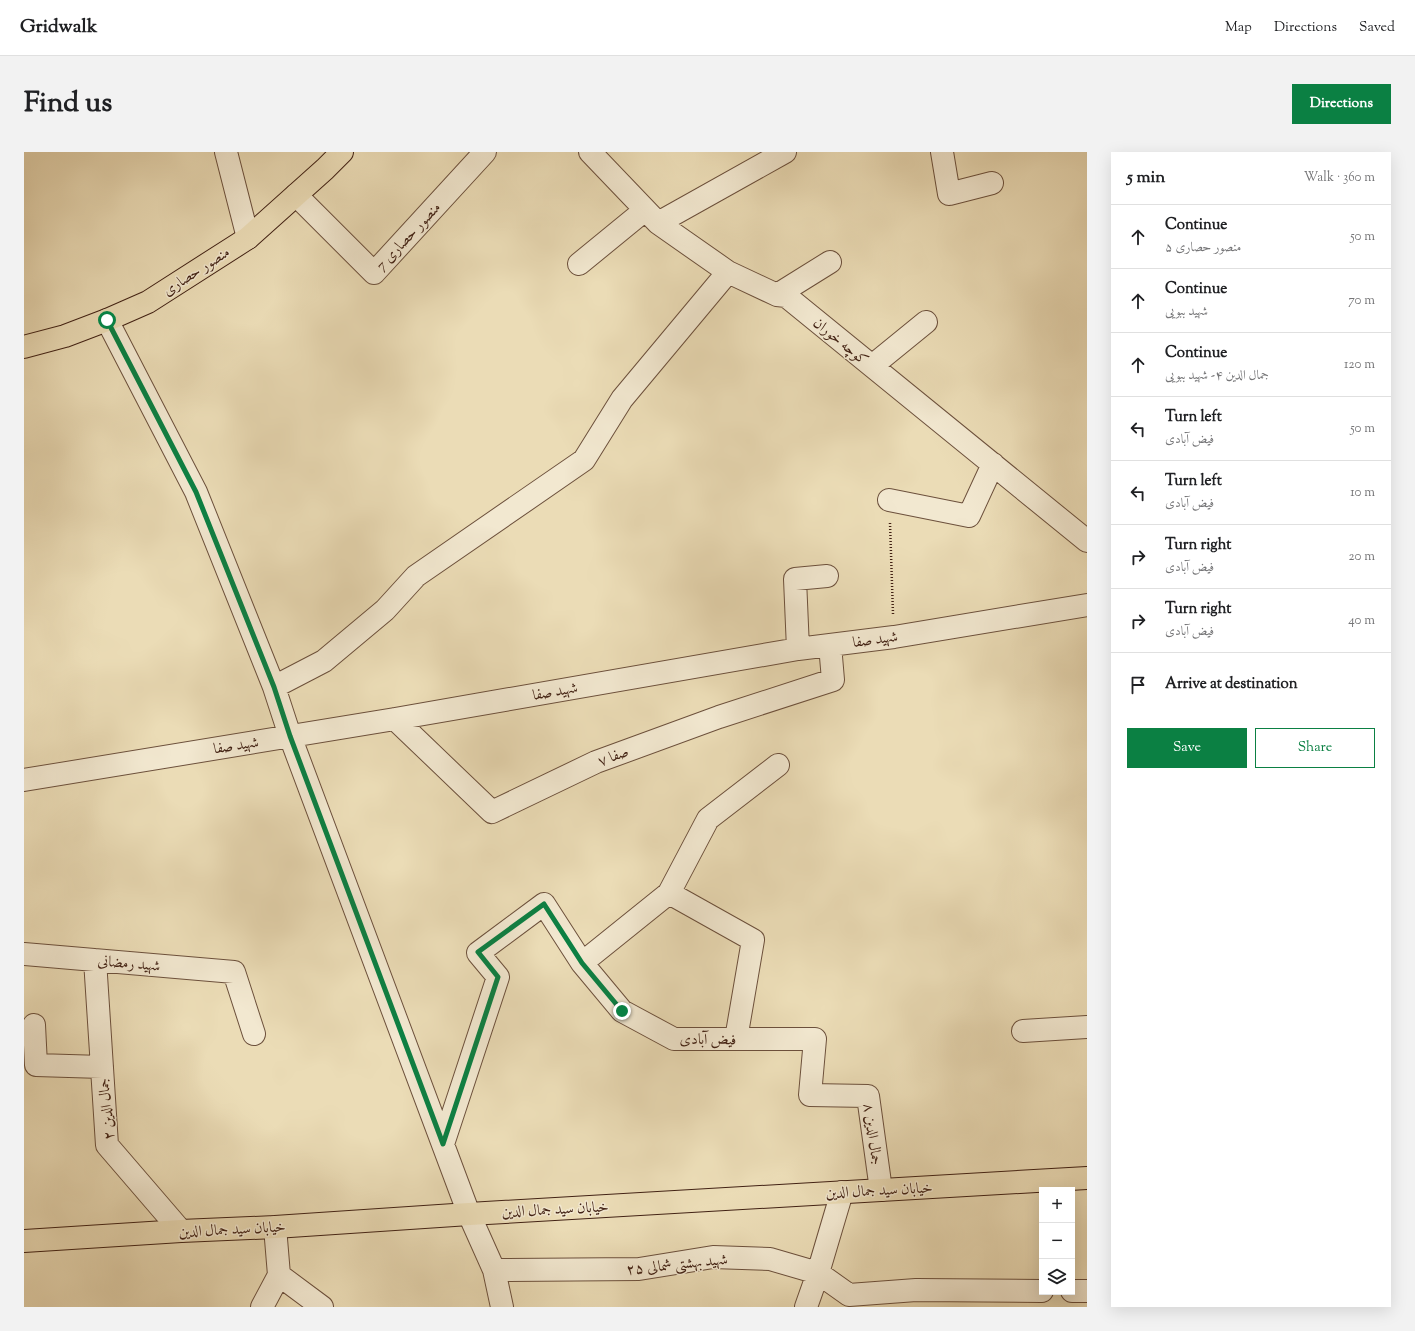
<!DOCTYPE html>
<meta charset="utf-8">
<style>
body{margin:0;font-family:"Sorts Mill Goudy",Amiri,serif;background:#f2f2f2;color:#202124}
.controls{position:absolute;right:12px;bottom:12px;display:grid;overflow:hidden;border-radius:0px;box-shadow:0 4px 16px #0002}
.controls button{width:36px;height:36px;display:grid;place-items:center;padding:0;border:0;border-bottom:1px solid #e0e0e0;background:#fff;color:#202124;font:20px sans-serif}
.stop{position:absolute;width:12px;height:12px;margin:-9px;border:3px solid #0b8043;border-radius:50%;background:#fff}
.stop.end{background:#0b8043;border-color:#fff;box-shadow:0 1px 4px #0008}
.list{margin:0;padding:0;list-style:none}
h2{display:flex;justify-content:space-between;align-items:center;height:52px;margin:0;padding:0 16px;font-size:17px}
h2 small{font-size:13px;font-weight:400;color:#757577}
.list li{display:grid;grid-template-columns:26px 1fr auto;gap:12px;align-items:center;box-sizing:border-box;height:64px;padding:0 16px;border-top:1px solid #e0e0e0}
.list b{display:block;font-size:15px;white-space:nowrap}
.list p{margin:0;font-size:13px;white-space:nowrap;color:#757577}
.list em{font-size:13px;font-style:normal;color:#757577}
.actions{display:flex;gap:8px;padding:12px 16px}
.actions a{flex:1;padding:9px 0;border:1px solid #0b8043;border-radius:0px;text-align:center;font-size:14px;color:#0b8043}
.actions .main{background:#0b8043;color:#fff}
.icon{flex:none;width:22px;height:22px;fill:none;stroke:currentColor;stroke-width:2;stroke-linecap:round;stroke-linejoin:round}
.map{position:relative;flex:none;width:1063px;height:1155px;overflow:hidden;border-radius:0px}
header{display:flex;align-items:center;gap:24px;box-sizing:border-box;height:56px;padding:0 20px;background:#fff;border-bottom:1px solid #e0e0e0}
header strong{font-size:19px}
nav{display:flex;gap:22px;margin-inline-start:auto;font-size:14px}
.intro{display:flex;align-items:center;justify-content:space-between;box-sizing:border-box;height:96px;padding:0 24px}
h1{margin:0;font-size:28px}
.button{padding:10px 18px;border-radius:0px;background:#0b8043;color:#fff;font-size:14px;font-weight:700}
main{display:flex;gap:24px;padding:0 24px}
aside{flex:1;background:#fff;border-radius:0px;box-shadow:0 4px 16px #0002}
.map>svg:first-child{display:block}
</style>
<header>
<strong>Gridwalk</strong>
<nav><a>Map</a><a>Directions</a><a>Saved</a></nav>
</header>
<div class="intro"><h1>Find us</h1><a class="button">Directions</a></div>
<main>
<div class="map">
<svg width="1063" height="1155" viewBox="0 0 1063 1155">
<rect width="100%" height="100%" fill="#ebdcb6"/>
<filter id="stains"><feTurbulence type="fractalNoise" baseFrequency=".005" numOctaves="4"/><feColorMatrix values="0 0 0 0 .2 0 0 0 0 .09 0 0 0 0 .02 0 0 0 .5 -.17"/></filter>
<radialGradient id="worn" r=".72"><stop offset=".6" stop-color="#630" stop-opacity="0"/><stop offset="1" stop-color="#630" stop-opacity=".3"/></radialGradient>
<g fill="none" stroke-linecap="round" stroke-linejoin="round">
<g stroke="#6c503c" stroke-width="24">
<path id="minor" d="M202 0 224 86
M566 0 634 71 704 120 753 143 762 144 1063 389
M918 0 925 42 968 31
M272 43 350 121 461 0
M634 71 761 0
M555 112 621 58
M753 143 806 110
M83 168 172 340 250 535 266 584 445 1062 470 1118 478 1155
M848 214 902 170
M865 348 945 364 969 312
M774 497 771 427 803 424
M250 535 300 509 361 458 392 424 560 308 598 247 704 120
M371 567 468 660 572 610 695 565 809 528 806 493
M0 628 371 567 774 497 870 485 1063 453
M645 741 729 788 712 887
M0 802 210 820 230 882
M71 808 83 993 157 1079
M558 811 645 741 684 667 754 613
M10 873 12 913 78 915
M999 879 1063 875
M419 992 474 825 454 801 520 752 558 811 598 859 650 887H791L786 943 844 944 857 1038
M251 1075 255 1123 298 1155
M470 1118 615 1117 689 1105 746 1107 794 1121 825 1143 892 1138 1018 1139
M1048 1139H1063
M238 1155 255 1123
M782 1155 794 1121 818 1040"/>
</g>
<g stroke="#412114" stroke-width="24">
<path id="major" d="M0 195 41 184 83 168 124 150 224 86 301 17 318 0
M0 1089 157 1079 251 1075 445 1062 1063 1026"/>
</g>
<path stroke="#412114" stroke-width="2.5" stroke-dasharray="1 2" stroke-linecap="butt" d="M866 371 869 462"/>
<use href="#minor" stroke="#f2e8d0" stroke-width="22"/>
<use href="#major" stroke="#ebdcb6" stroke-width="22"/>
</g>
<g fill="none" stroke-linecap="round" stroke-linejoin="round">
<path stroke="#0b8043" stroke-width="5" d="M83 168 172 340 250 535 266 584 419 992 474 825 454 800 520 752 558 811 598 859"/>
</g>
<g text-anchor="middle" stroke-width="3" stroke-linejoin="round" paint-order="stroke">
<g font-size="15" fill="#412114" stroke="#f2e8d0">
<text transform="translate(384 84) rotate(-47)" y="5">منصور حصاری 7</text>
<text transform="translate(172 119) rotate(-33)" y="5">منصور حصاری</text>
<text transform="translate(817 189) rotate(39)" y="5">کوچه خوران</text>
<text transform="translate(851 487) rotate(-8)" y="5">شهید صفا</text>
<text transform="translate(531 539) rotate(-10)" y="5">شهید صفا</text>
<text transform="translate(212 593) rotate(-9)" y="5">شهید صفا</text>
<text transform="translate(589 604) rotate(-21)" y="5">صفا ۷</text>
<text transform="translate(105 811) rotate(5)" y="5">شهید رمضانی</text>
<text transform="translate(684 887) rotate(1)" y="5">فیض آبادی</text>
<text transform="translate(82 957) rotate(-95)" y="5">جمال الدین ۲</text>
<text transform="translate(849 982) rotate(82)" y="5">جمال الدین ۸</text>
<text transform="translate(855 1038) rotate(-3)" y="5">خیابان سید جمال الدین</text>
<text transform="translate(531 1057) rotate(-3)" y="5">خیابان سید جمال الدین</text>
<text transform="translate(208 1077) rotate(-3)" y="5">خیابان سید جمال الدین</text>
<text transform="translate(653 1112) rotate(-6)" y="5">۲۵ شهید بهشتی شمالی</text>
</g>
</g>
<rect width="100%" height="100%" filter="url(#stains)"/>
<rect width="100%" height="100%" fill="url(#worn)"/>
</svg>
<div class="controls">
<button>+</button>
<button>−</button>
<button><svg class="icon" aria-label="layers" viewBox="0 0 24 24"><path d="M12 4l9 5-9 5-9-5zM3 14l9 5 9-5"/></svg></button>
</div>
<div class="stop" style="left:83px;top:168px"></div>
<div class="stop end" style="left:598px;top:859px"></div>
</div>
<aside>
<h2>5 min<small>Walk · 360 m</small></h2>
<ul class="list">
<li><svg class="icon" aria-label="ahead" viewBox="0 0 24 24"><path d="M12 20V5M6 11l6-6 6 6"/></svg><div><b>Continue</b><p>منصور حصاری ۵</p></div><em>50 m</em></li>
<li><svg class="icon" aria-label="ahead" viewBox="0 0 24 24"><path d="M12 20V5M6 11l6-6 6 6"/></svg><div><b>Continue</b><p>شهید ببویی</p></div><em>70 m</em></li>
<li><svg class="icon" aria-label="ahead" viewBox="0 0 24 24"><path d="M12 20V5M6 11l6-6 6 6"/></svg><div><b>Continue</b><p>جمال الدین ۴- شهید ببویی</p></div><em>120 m</em></li>
<li><svg class="icon" aria-label="left" viewBox="0 0 24 24"><path d="M17 20v-9H6M10 6l-5 5 5 5"/></svg><div><b>Turn left</b><p>فیض آبادی</p></div><em>50 m</em></li>
<li><svg class="icon" aria-label="left" viewBox="0 0 24 24"><path d="M17 20v-9H6M10 6l-5 5 5 5"/></svg><div><b>Turn left</b><p>فیض آبادی</p></div><em>10 m</em></li>
<li><svg class="icon" aria-label="right" viewBox="0 0 24 24"><path d="M7 20v-9h11M14 6l5 5-5 5"/></svg><div><b>Turn right</b><p>فیض آبادی</p></div><em>20 m</em></li>
<li><svg class="icon" aria-label="right" viewBox="0 0 24 24"><path d="M7 20v-9h11M14 6l5 5-5 5"/></svg><div><b>Turn right</b><p>فیض آبادی</p></div><em>40 m</em></li>
<li><svg class="icon" aria-label="arrive" viewBox="0 0 24 24"><path d="M6 21V4h12l-3 4 3 4H6"/></svg><div><b>Arrive at destination</b></div></li>
</ul>
<div class="actions"><a class="main">Save</a><a>Share</a></div>
</aside>
</main>
